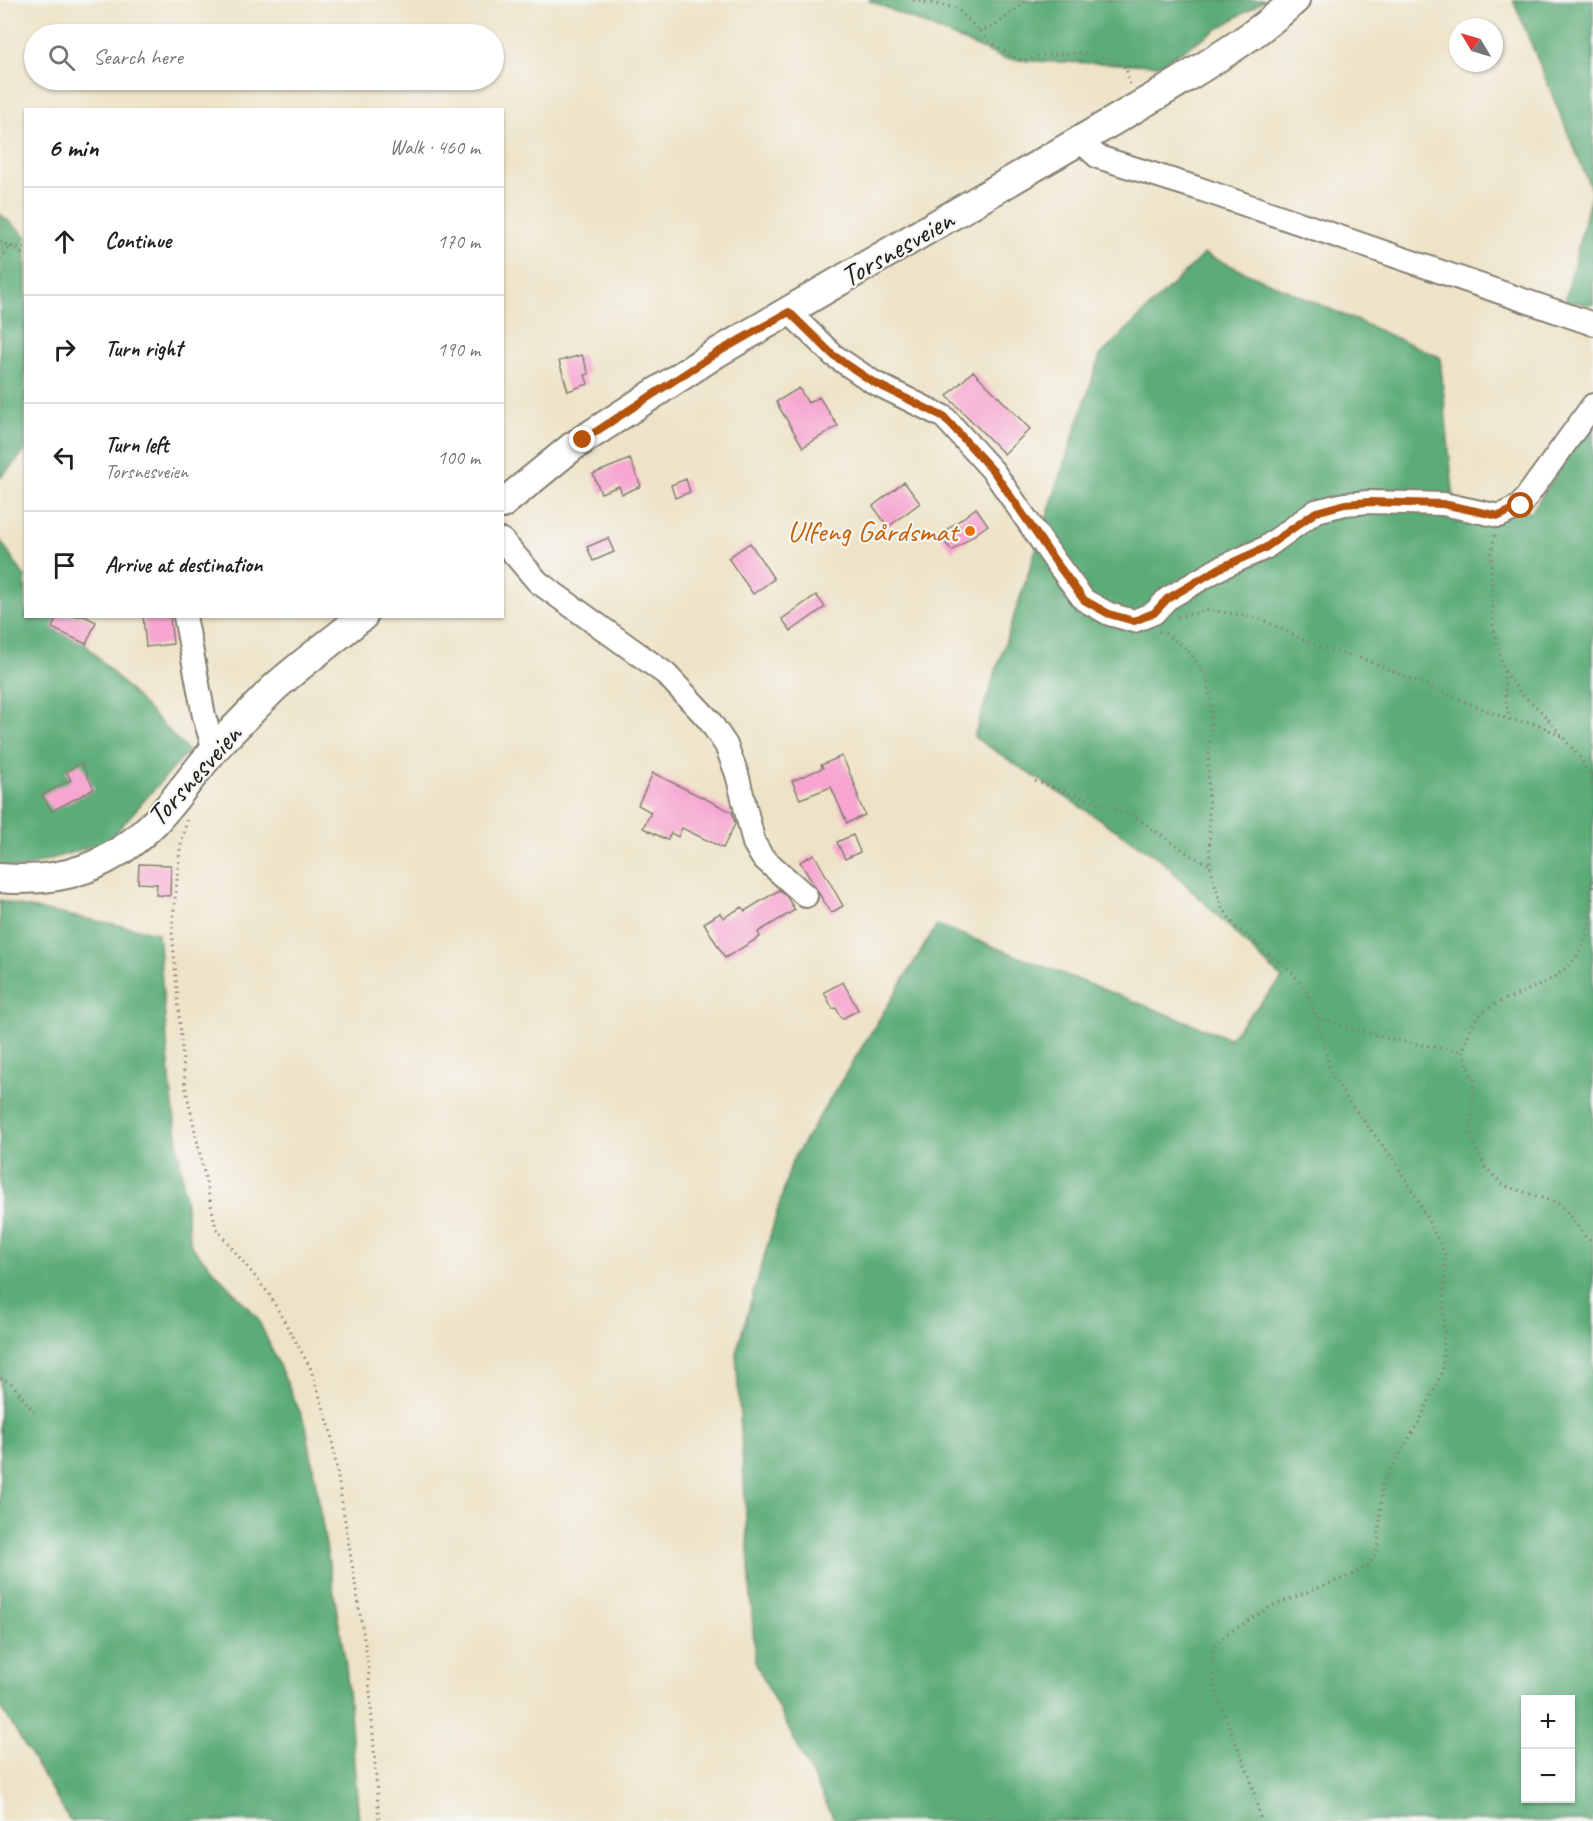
<!DOCTYPE html>
<meta charset="utf-8">
<style>
body{margin:0;font-family:Caveat,sans-serif;background:#f2f2f2;color:#202124}
.controls{position:absolute;right:18px;bottom:18px;display:grid;overflow:hidden;border-radius:0px;box-shadow:0 2px 4px #0004}
.controls button{width:54px;height:54px;display:grid;place-items:center;padding:0;border:0;border-bottom:2px solid #e0e0e0;background:#fff;color:#202124;font:30px sans-serif}
.compass{position:absolute;left:1449px;top:18px;width:54px;height:54px;border-radius:50%;background:#fff;box-shadow:0 2px 4px #0004;rotate:308deg}
.stop{position:absolute;width:18px;height:18px;margin:-14px;border:4px solid #b45309;border-radius:50%;background:#fff}
.stop.end{background:#b45309;border-color:#fff;box-shadow:0 2px 6px #0008}
.list{margin:0;padding:0;list-style:none}
h2{display:flex;justify-content:space-between;align-items:center;height:78px;margin:0;padding:0 24px;font-size:26px}
h2 small{font-size:20px;font-weight:400;color:#757577}
.list li{display:grid;grid-template-columns:39px 1fr auto;gap:18px;align-items:center;box-sizing:border-box;height:108px;padding:0 24px;border-top:2px solid #e0e0e0}
.list b{display:block;font-size:22px;white-space:nowrap}
.list p{margin:0;font-size:20px;white-space:nowrap;color:#757577}
.list em{font-size:20px;font-style:normal;color:#757577}
.icon{flex:none;width:33px;height:33px;fill:none;stroke:currentColor;stroke-width:2;stroke-linecap:round;stroke-linejoin:round}
.map{position:relative;flex:none;width:1593px;height:1821px;overflow:hidden}
.search{position:absolute;background:#fff;box-shadow:0 2px 4px #0004;left:24px;top:24px;width:480px;height:66px;display:flex;align-items:center;gap:15px;box-sizing:border-box;padding:0 21px;border-radius:33px;color:#757577;font-size:22px}
.panel{position:absolute;background:#fff;box-shadow:0 2px 4px #0004;left:24px;top:108px;width:480px;height:510px;border-radius:0px}
.map>svg:first-child{display:block}
</style>
<div class="map">
<svg width="1593" height="1821" viewBox="0 0 1593 1821">
<rect width="100%" height="100%" fill="#f6f6f2"/>
<filter id="ink" filterUnits="userSpaceOnUse"><feTurbulence type="fractalNoise" baseFrequency=".0167" numOctaves="2"/><feDisplacementMap in="SourceGraphic" scale="12" xChannelSelector="R" yChannelSelector="G"/><feConvolveMatrix kernelMatrix="1 2 1 2 8 2 1 2 1" color-interpolation-filters="sRGB"/></filter>
<filter id="wash" filterUnits="userSpaceOnUse"><feTurbulence type="fractalNoise" baseFrequency=".008" numOctaves="4" result="noise"/><feDisplacementMap in="SourceGraphic" scale="24" xChannelSelector="R" yChannelSelector="G"/><feGaussianBlur stdDeviation="1.35" result="paint"/><feColorMatrix in="noise" values="0 0 0 0 0 0 0 0 0 0 0 0 0 0 0 0 0 1.4 0 .05"/><feComposite in="paint" operator="in"/></filter>
<g filter="url(#wash)">
<rect width="100%" height="100%" fill="#eee3c7"/>
<path fill="#5cac78" stroke="#3c644a" stroke-width="1.5" fill-rule="evenodd" d="M868 0H1265L1159 65 1029 61 1003 58Z
M1513 0H1593V305L1565 301 1592 191Z
M0 214 26 236 25 451 0 478Z
M1204 254 1440 357 1456 522 1532 511 1593 420V1821H835L755 1662 736 1353 792 1161 937 925 1229 1038 1282 979 1160 859 974 737 1100 356ZM1526 1700H1570V1798H1526Z
M0 540 25 577 26 616 59 617 188 751 108 841 19 869 0 865Z
M0 900 25 907 158 933 171 1089 191 1246 257 1317 306 1425 346 1666 359 1821H72L69 1819 0 1705Z"/>
<g id="blocks">
<path fill="#f6a6d0" d="M582 355 589 374 585 375 588 384 568 391 559 361Z
M973 371 1030 429 1004 454 947 396Z
M799 388 808 403 819 397 838 426 803 447 776 402Z
M630 459 641 486 622 494 619 486 601 493 593 474Z
M686 479 690 492 675 498 671 485Z
M904 482 920 503 888 527 873 506Z
M976 508 988 525 952 551 940 535Z
M608 538 614 552 593 561 587 547Z
M750 543 774 579 753 594 728 558Z
M816 595 825 607 791 631 782 619Z
M57 616H84L96 622 86 644 52 628Z
M143 616H170L173 644 146 647Z
M842 756 855 785H854L858 796H857L865 815 847 823 831 787 800 799 792 781 823 768 821 765Z
M81 763 94 789 52 811 42 795 71 780 66 771Z
M653 773 732 812 735 824 723 848 682 828 678 837 671 833 667 840 643 828 651 812 638 805Z
M853 835 860 852 845 859 837 842Z
M814 854 843 906 831 913 800 862Z
M139 864 171 865 170 896 156 895 157 884 138 883Z
M779 890 787 897 795 910 758 932 760 937 725 958 704 923 720 913 723 918 742 907 745 911Z
M843 982 858 1010 842 1019 836 1008 833 1009 824 992Z"/>
</g>
</g>
<g filter="url(#ink)">
<use href="#blocks" fill-opacity="0" stroke="#858072" stroke-width="1.5"/>
<g fill="none" stroke-linecap="round" stroke-linejoin="round">
<g stroke="#858072" stroke-width="26">
<path id="minor" d="M1080 141 1098 157 1197 188 1593 324
M789 312 833 355 873 382 944 417 994 472 1055 561 1084 600 1109 614 1134 621 1154 613 1167 599 1220 568 1265 548 1316 511 1345 504 1369 502 1443 504 1499 516 1520 506 1593 405
M502 540 538 582 666 674 709 720 726 745 737 774 754 843 762 857 806 896
M185 616 204 716 214 750"/>
</g>
<g stroke="#858072" stroke-width="32">
<path id="major" d="M502 504 572 447 715 354 1166 90C1211 62 1256 36 1295 0
M0 878C63 884 112 866 156 821 180 795 199 765 223 740 240 723 257 705 274 688 302 663 334 640 363 616"/>
</g>
<path stroke="#858072" stroke-width="3" stroke-dasharray="1.5 4.5" stroke-linecap="butt" d="M913 0 956 8 992 43 1017 59 1027 60 1039 56 1075 53H1089L1115 60 1126 68 1130 85
M979 31 995 26 1027 0
M0 241 26 256
M0 259 10 246 26 248
M1495 535 1491 553 1493 625 1503 669 1520 693 1540 710 1582 760 1593 788
M1177 617 1210 610 1259 618 1323 649 1361 658 1510 720 1537 724 1563 737
M1159 631 1166 634 1188 650 1206 676 1212 703 1208 769 1210 865 1221 906 1236 927 1293 973 1308 994 1317 1018 1331 1073 1349 1102 1394 1160 1416 1197 1445 1254 1443 1370 1421 1418 1382 1484 1378 1548 1370 1564 1354 1574 1274 1605 1225 1635 1214 1647 1211 1664 1216 1694 1250 1777 1261 1821
M1504 671 1506 703 1510 720
M1035 781 1132 815 1190 855 1210 865
M187 820 180 849 172 930 185 1085 216 1228 269 1294 310 1367 330 1428 368 1663 379 1821
M1593 880C1588 955 1582 968 1512 997 1499 1002 1482 1009 1474 1022 1468 1030 1466 1043 1463 1052L1474 1081 1471 1136 1485 1167 1503 1185 1560 1204 1585 1236 1593 1242
M1317 1018 1389 1039 1463 1052
M0 1378 11 1383 34 1412"/>
<use href="#minor" stroke="#fff" stroke-width="22"/>
<use href="#major" stroke="#fff" stroke-width="28"/>
</g>
</g>
<g fill="none" stroke-linecap="round" stroke-linejoin="round" filter="url(#ink)">
<path stroke="#b45309" stroke-width="8" d="M583 440 715 354 789 312 833 355 873 382 944 417 994 472 1055 561 1084 600 1109 614 1134 621 1154 613 1167 599 1220 568 1265 548 1316 512 1345 504 1369 502 1443 504 1499 516 1521 506"/>
</g>
<circle fill="#e8710a" stroke="#f6f6f2" stroke-width="2" cx="970" cy="531" r="6"/>
<g text-anchor="middle" stroke-width="4.5" stroke-linejoin="round" paint-order="stroke">
<g font-size="30" fill="#1c1c1c" stroke="#f6f6f2">
<text transform="translate(897 248) rotate(-30)" y="10">Torsnesveien</text>
<text transform="translate(194 775) rotate(-48)" y="10">Torsnesveien</text>
</g>
<g font-size="30" fill="#c56008" stroke="#f6f6f2" text-anchor="end">
<text x="958" y="541">Ulfeng Gårdsmat</text>
</g>
</g>
</svg>
<div class="controls">
<button>+</button>
<button>−</button>
</div>
<svg class="compass" viewBox="-18 -18 36 36"><path d="M0-13l5 13h-10z" fill="#e53935"/><path d="M0 13l5-13h-10z" fill="#757577"/></svg>
<div class="stop" style="left:1521px;top:506px"></div>
<div class="stop end" style="left:583px;top:440px"></div>
<div class="search"><svg class="icon" aria-label="search" viewBox="0 0 24 24"><circle cx="10" cy="10" r="6"/><path d="M15 15l6 6"/></svg>Search here</div>
<section class="panel">
<h2>6 min<small>Walk · 460 m</small></h2>
<ul class="list">
<li><svg class="icon" aria-label="ahead" viewBox="0 0 24 24"><path d="M12 20V5M6 11l6-6 6 6"/></svg><div><b>Continue</b></div><em>170 m</em></li>
<li><svg class="icon" aria-label="right" viewBox="0 0 24 24"><path d="M7 20v-9h11M14 6l5 5-5 5"/></svg><div><b>Turn right</b></div><em>190 m</em></li>
<li><svg class="icon" aria-label="left" viewBox="0 0 24 24"><path d="M17 20v-9H6M10 6l-5 5 5 5"/></svg><div><b>Turn left</b><p>Torsnesveien</p></div><em>100 m</em></li>
<li><svg class="icon" aria-label="arrive" viewBox="0 0 24 24"><path d="M6 21V4h12l-3 4 3 4H6"/></svg><div><b>Arrive at destination</b></div></li>
</ul>
</section>
</div>
